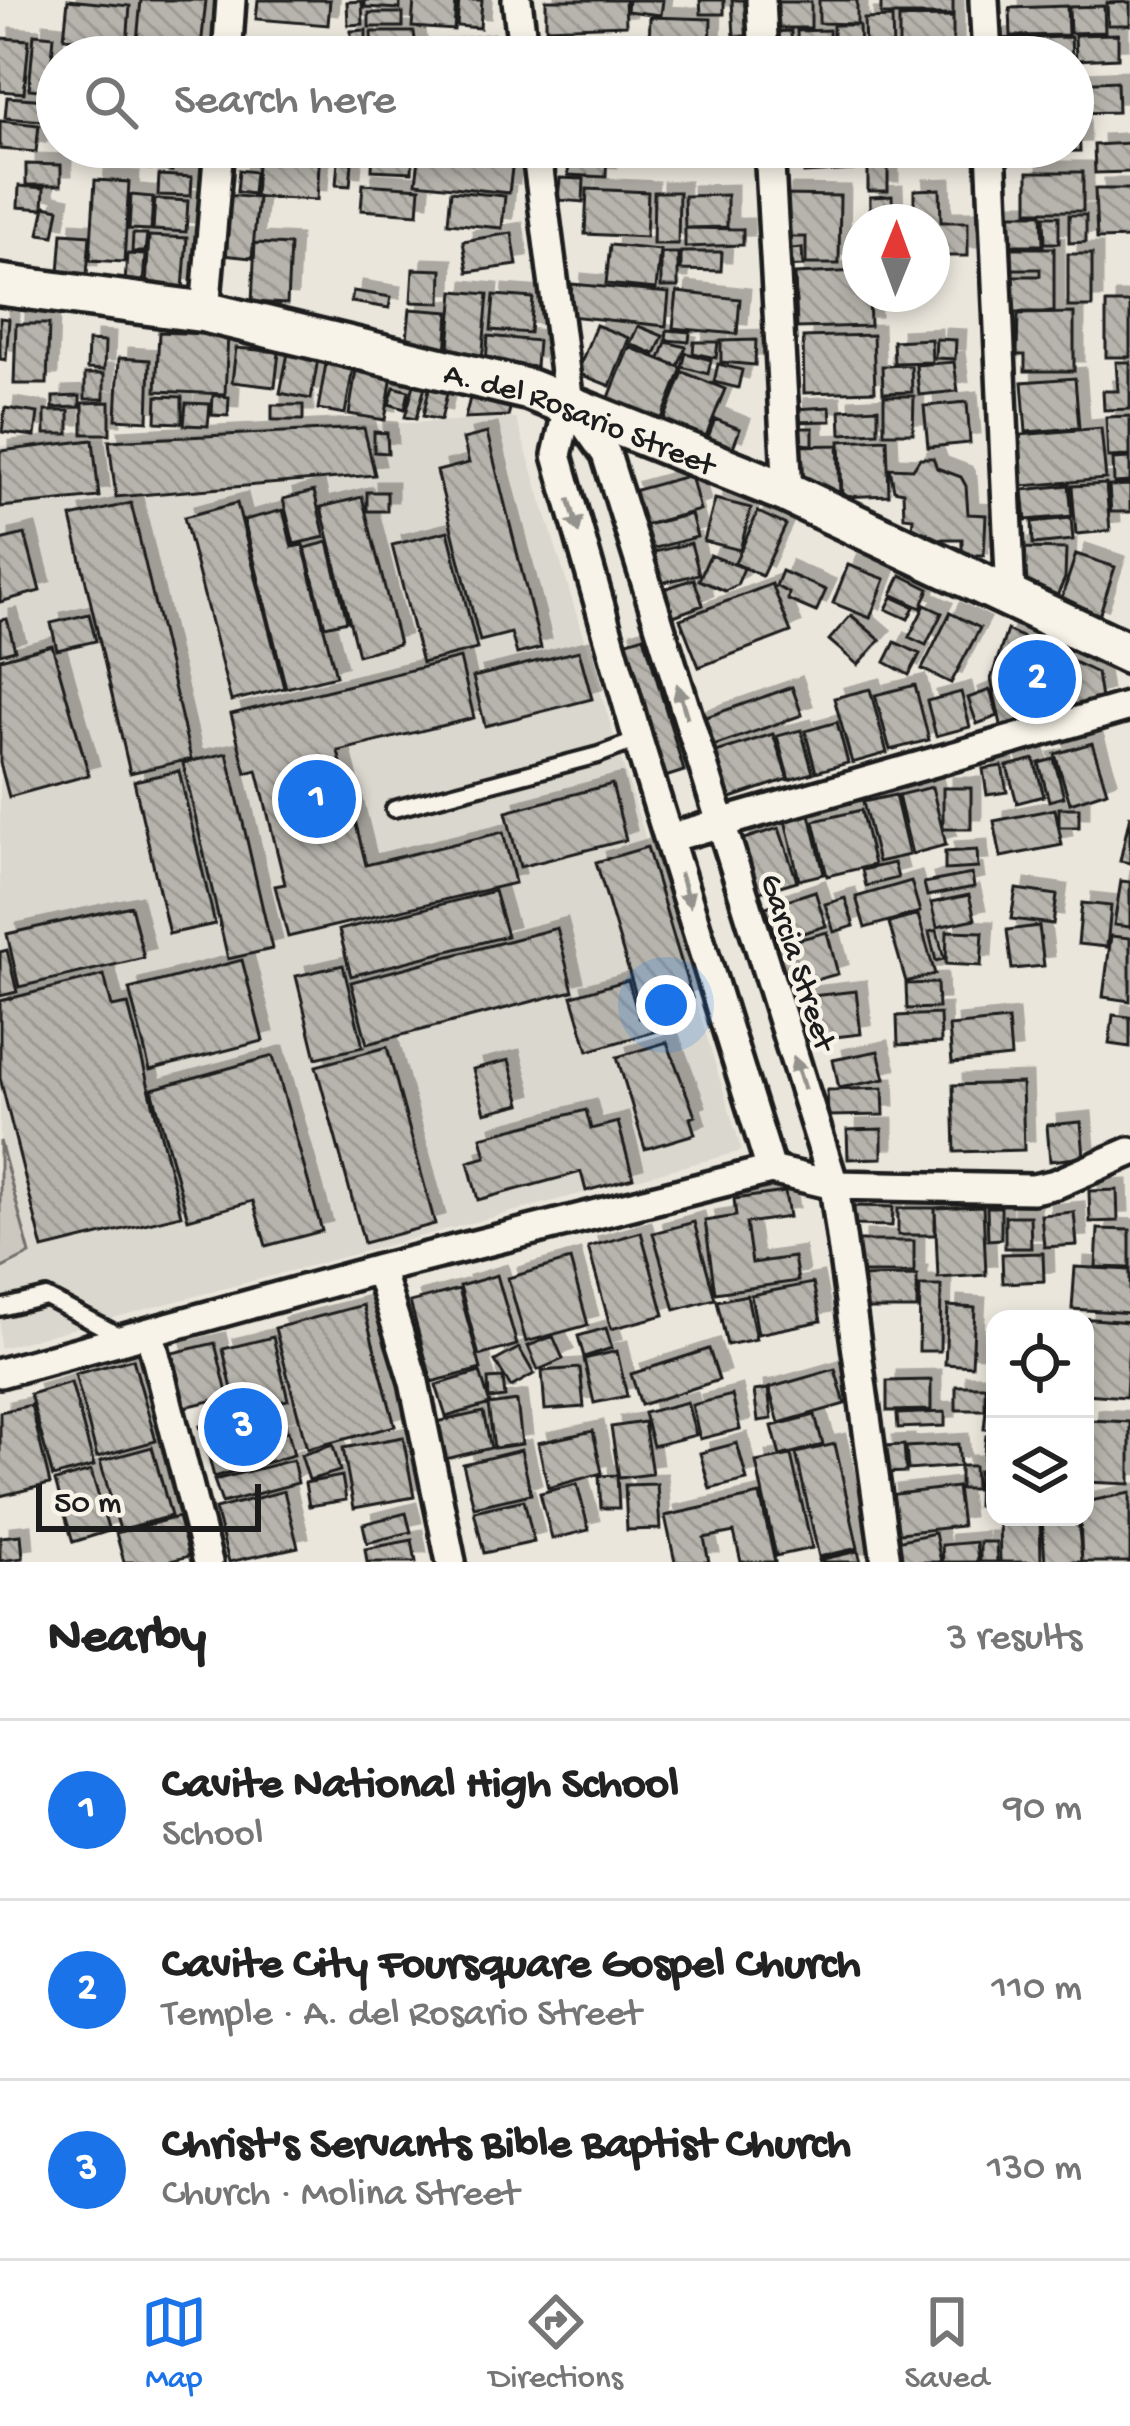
<!DOCTYPE html>
<meta charset="utf-8">
<style>
body{margin:0;font-family:"Gochi Hand",sans-serif;background:#f2f2f2;color:#222}
.controls{position:absolute;right:36px;bottom:36px;display:grid;overflow:hidden;border-radius:24px;box-shadow:0 6px 18px #0003}
.controls button{width:108px;height:108px;display:grid;place-items:center;padding:0;border:0;border-bottom:3px solid #e0e0e0;background:#fff;color:#222;font:60px sans-serif}
.compass{position:absolute;left:842px;top:204px;width:108px;height:108px;border-radius:50%;background:#fff;box-shadow:0 6px 18px #0003;rotate:1deg}
.scale{position:absolute;left:36px;bottom:30px;width:225px;box-sizing:border-box;padding-left:12px;border:6px solid #1c1c1c;border-top:0;font-size:33px;line-height:42px;white-space:nowrap;color:#1c1c1c;-webkit-text-stroke:9px #f7f3e8;paint-order:stroke}
.you{position:absolute;left:666px;top:1005px;width:42px;height:42px;margin:-30px;border:9px solid #fff;border-radius:50%;background:#1a73e8;box-shadow:0 0 0 18px #1a73e833}
.badge{display:grid;place-items:center;width:78px;height:78px;border-radius:50%;background:#1a73e8;color:#fff;font-size:39px;font-weight:700}
.pin{position:absolute;translate:-50% -50%;border:6px solid #fff;box-shadow:0 3px 12px #0006}
.list{margin:0;padding:0;list-style:none}
h2{display:flex;justify-content:space-between;align-items:center;height:156px;margin:0;padding:0 48px;font-size:51px}
h2 small{font-size:39px;font-weight:400;color:#767676}
.list li{display:grid;grid-template-columns:78px 1fr auto;gap:36px;align-items:center;box-sizing:border-box;height:180px;padding:0 48px;border-top:3px solid #e0e0e0}
.list b{display:block;font-size:45px;white-space:nowrap}
.list p{margin:0;font-size:39px;white-space:nowrap;color:#767676}
.list em{font-size:39px;font-style:normal;color:#767676}
.icon{flex:none;width:66px;height:66px;fill:none;stroke:currentColor;stroke-width:2;stroke-linecap:round;stroke-linejoin:round}
.map{position:relative;flex:none;width:1130px;height:1562px;overflow:hidden}
.search{position:absolute;background:#fff;box-shadow:0 6px 18px #0003;left:36px;right:36px;top:36px;height:132px;display:flex;align-items:center;gap:30px;box-sizing:border-box;padding:0 42px;border-radius:66px;color:#767676;font-size:45px}
.sheet{height:696px;background:#fff}
nav{display:flex;justify-content:space-around;align-items:center;box-sizing:border-box;height:168px;border-top:3px solid #e0e0e0;background:#fff;font-size:33px;color:#767676}
nav a{display:grid;justify-items:center;gap:6px}
nav .on{color:#1a73e8}
.map>svg:first-child{display:block}
</style>
<div class="map">
<svg width="1130" height="1562" viewBox="0 0 1130 1562">
<defs>
<pattern id="building-back-hatch" width="6" height="6" patternUnits="userSpaceOnUse" patternTransform="scale(3)"><rect width="6" height="6" fill="#b6b4ac"/><path d="M-1 5l2 2M0 0l6 6M5-1l2 2" fill="none" stroke="#9c9a93"/></pattern>
<filter id="shadow"><feDropShadow dx="10" dy="-10" stdDeviation="0" flood-color="#0004"/></filter>
</defs>
<rect width="100%" height="100%" fill="#eae6dc"/>
<filter id="ink" filterUnits="userSpaceOnUse"><feTurbulence type="fractalNoise" baseFrequency=".00833" numOctaves="2"/><feDisplacementMap in="SourceGraphic" scale="24" xChannelSelector="R" yChannelSelector="G"/><feConvolveMatrix kernelMatrix="1 2 1 2 8 2 1 2 1" color-interpolation-filters="sRGB"/></filter>
<g filter="url(#ink)">
<path fill="#dad7ce" d="M516 418 742 1151 0 1348V446L122 436Z"/>
<path fill="#ccc8c0" stroke="#74726e" stroke-width="3" d="M0 1141 30 1254 0 1269Z"/>
<path fill="url(#building-back-hatch)" stroke="#1c1c1c" stroke-width="3" filter="url(#shadow)" d="M68 0 130 6 127 44 64 38Z
M141 0H206L201 47 137 41Z
M258 0H330L328 25 256 19Z
M365 0H400V9L365 7Z
M414 0H456L454 30 412 27Z
M459 0H482L480 28 457 26Z
M546 0H625L626 25 546 28Z
M628 0H663L661 15 627 11Z
M700 0H724V14H701Z
M732 0H751L753 36H734Z
M819 0H857V24L819 23Z
M881 0H953V15H881Z
M362 1 363 24 348 25 347 2Z
M768 2H811V28H768Z
M1130 2V25H1108L1107 3Z
M1067 6 1068 35 1011 36 1010 8Z
M1104 6 1105 32 1070 33 1069 7Z
M369 13H403V27H369Z
M650 17 711 19 710 53 649 51Z
M953 17V50H899V18Z
M892 18 893 52H865L864 19Z
M833 25H859L860 53 833 54Z
M366 30V57H351V31Z
M829 30 830 57H798L797 31Z
M791 31 792 56H773L772 32Z
M371 32H414L417 55 372 57Z
M34 34 54 36 49 91 29 89Z
M1118 34V58L1076 60 1075 35Z
M1071 37 1072 57H1027V38Z
M0 38 29 40 24 93 0 91Z
M1024 38 1025 57H991L990 39Z
M483 44 485 57H423L422 52Z
M540 47H604V57H540Z
M1117 81 1118 112 1077 113 1076 83Z
M7 97 46 100 45 121 5 118Z
M0 121 39 125 36 152 0 149Z
M1073 124H1079L1080 151 997 153V147H1073Z
M1130 143V172L1095 173 1094 145Z
M124 147H175L172 171 122 166Z
M258 147 320 148 317 200 255 197Z
M373 147H413L412 172 372 170Z
M570 147H607L606 177 568 175Z
M803 147H852L853 170 804 173Z
M898 147H957V153H898Z
M420 150 513 160 509 193 416 183Z
M888 160V191H868V161Z
M338 161 352 163 350 186 336 185Z
M26 164 61 165V185H26Z
M239 170 255 172 253 194 237 192Z
M1028 172H1083V211H1028Z
M159 175 192 177 191 196 158 195Z
M560 178 584 179 583 202 558 200Z
M95 180 129 182 124 262 90 260Z
M363 184 420 188 418 214 361 210Z
M19 186 44 188 43 209 18 207Z
M587 189 648 192 646 237 585 234Z
M940 189 941 222H968V256H932V222H914V190Z
M1095 189H1130V238L1097 239Z
M451 191 505 196 502 228 448 223Z
M654 192H679L678 244H653Z
M131 195 153 197 151 230 129 229Z
M227 195 258 198 252 258 222 255Z
M727 195V227L685 228 684 196Z
M782 195 840 196 839 264H806V237H781Z
M892 196 893 222H870V197Z
M155 199 188 201 186 232 153 230Z
M45 206 59 209 54 236 39 234Z
M1000 214H1042L1043 245H1000Z
M1069 215H1086V242L1069 243Z
M1044 216H1059V243H1045Z
M685 228 743 229V245L685 247Z
M62 233 90 235 87 275 59 273Z
M512 233 517 265 468 272 463 241Z
M133 234H147L145 252H132Z
M149 236 187 238 183 289 146 287Z
M255 243 290 245 287 304 252 302Z
M610 245 660 250 656 289 606 284Z
M802 248 803 266 781 267 780 250Z
M1000 248H1054V312H1005V276H1040V269H1000Z
M681 252H722L721 271 681 270Z
M661 253H678V287H661Z
M127 254 145 255 143 285 125 283Z
M1068 254H1092V307H1068Z
M413 269 442 270 441 303 411 302Z
M860 271V294H869L870 326 797 328 795 274Z
M572 284 669 293 666 326 569 316Z
M353 291 391 297 389 308 351 302Z
M454 291 488 294 482 361 448 358Z
M677 292 740 299 737 334 673 328Z
M494 295 533 298 530 333 491 330Z
M1106 303H1130V357H1106Z
M410 309 449 312 446 352 406 348Z
M1074 313V371H1025V355H1017L1018 314Z
M0 318 9 319 6 360 0 359Z
M16 324H49L47 384H14Z
M596 325 629 338 610 386 577 373Z
M638 326 663 336 655 354 630 344Z
M667 330 690 332 689 342 666 340Z
M159 332 228 335 225 394 156 391Z
M873 335 875 391 804 393 803 337Z
M488 336 538 341 536 367 486 362Z
M931 339 932 362 894 363 893 341Z
M936 339 956 340 955 359 935 358Z
M756 340 755 365 721 362V341Z
M88 341 105 342 104 370 87 369Z
M666 342 686 347 678 366 660 359Z
M694 342H718L716 358 693 353Z
M629 347 682 368 661 421 608 400Z
M236 348 279 352 275 387 232 382Z
M288 353 318 359 311 399 280 393Z
M686 353 711 360 708 374 682 367Z
M119 358 150 360 148 421 116 419Z
M327 358 354 362 345 414 318 409Z
M954 362 958 391 919 395 916 365Z
M1116 362H1130V409L1104 410 1103 391H1118Z
M357 363 393 368 385 420 349 414Z
M718 364 742 370 738 388 714 382Z
M911 365 912 392 883 393 882 366Z
M683 372 725 389 706 436 664 420Z
M85 374H104V399H85Z
M417 374 428 376 416 419 405 417Z
M432 376 450 380 441 420 423 416Z
M1075 378 1079 428 1026 432 1022 382Z
M473 386 514 396 508 416 465 418Z
M394 387 409 391 405 409 389 404Z
M213 395 229 397 228 416 212 415Z
M80 396V407L53 408V397Z
M157 396 182 397V423L156 422Z
M884 396H914L913 433H884Z
M110 402V434H83V403Z
M967 402 970 443 928 447 924 406Z
M186 403 210 404 208 426 184 425Z
M272 405H303V420H272Z
M830 407 831 421 795 422 794 409Z
M5 408 38 413 35 436 2 432Z
M878 408V432L841 434 840 410Z
M45 411H69V434H45Z
M1130 416V456L1108 457 1106 417Z
M715 419 740 429 732 450 707 440Z
M364 428 375 475 116 497 109 441Z
M799 428H813V445L799 444Z
M1101 428 1106 479 1023 486 1019 435Z
M374 432 387 433 388 453 374 452Z
M487 433 541 648 517 654 511 633 480 641 437 471 469 463 463 439Z
M887 439 889 495 842 497 840 441Z
M93 440 99 497 0 507V451Z
M838 445 840 494 808 496 796 483 795 446Z
M920 458H933L937 468 961 477 966 486 968 514 986 515 984 555H977L978 562 962 561V539H926L927 533 916 534 912 529 913 518 904 517 903 492 894 490 890 468 913 469Z
M1130 458V482L1114 483 1113 459Z
M691 475 700 510 638 527 629 492Z
M1106 484 1110 531 1076 534 1072 486Z
M1069 485 1072 516 1026 520 1023 490Z
M1130 485V512H1111L1109 486Z
M314 491 325 537 294 544 283 499Z
M367 492H387V511H367Z
M362 497 399 644 358 655 321 507Z
M715 499 751 508 740 550 704 541Z
M131 503 191 759 130 773 71 517Z
M237 503 284 688 231 701 184 517Z
M283 510 292 547 303 545 336 676 286 688 244 520Z
M758 512 786 525 762 576 735 563Z
M691 514 697 537 644 551 638 527Z
M1071 518 1073 540 1033 544 1032 522Z
M448 531 477 649 422 663 392 545Z
M25 534 40 591 0 602V540Z
M328 542 347 621 325 626 305 548Z
M691 543 699 574 653 585 646 554Z
M1019 548 1066 549 1065 578 1056 598 1018 597Z
M1076 554 1115 567 1098 619 1059 606Z
M710 555 744 568 737 585 725 591 699 580Z
M848 565 885 579 870 618 833 603Z
M782 571 826 590 816 612 788 600 789 593 776 586Z
M901 575 929 589 921 608 892 594Z
M694 579 703 605 671 617 661 590Z
M772 584 791 632 699 667 680 619Z
M892 597 914 607 908 619 886 609Z
M925 605 942 613 926 645 909 637Z
M950 613 980 628 951 683 922 669Z
M89 614 96 641 57 650 51 623Z
M851 615 880 640 858 665 829 640Z
M7 619 15 650 0 654V620Z
M1007 630 1097 673 1101 699 1002 729 991 679Z
M644 636 684 771 662 778 621 643Z
M895 642 920 654 909 675 885 662Z
M52 645 89 775 9 797 0 763V659Z
M579 651 592 699 485 726 473 677Z
M460 658 474 718 338 751 366 865 503 832 515 883 288 937 275 886 285 884 257 770 246 773 231 714Z
M915 685 929 740 890 750 875 695Z
M792 687 802 715 705 749 695 721Z
M870 689 887 753 852 763 834 698Z
M990 690 998 716 977 724 968 698Z
M961 692 970 727 936 736 927 701Z
M837 722 848 763 816 772 805 731Z
M801 730 813 773 789 780 777 736Z
M773 734 788 779 722 801 707 755Z
M1092 743 1107 791 1070 803 1055 754Z
M227 753 272 949 228 959 183 763Z
M1034 759 1044 796 1017 803 1007 766Z
M1054 759 1064 797 1049 801 1039 763Z
M1002 766 1007 792 987 795 983 769Z
M179 771 215 924 169 934 134 781Z
M612 784 626 840 520 867 506 812Z
M932 787 946 845 912 854 898 795Z
M943 788H971V829H943Z
M895 795 909 855 878 862 863 802Z
M1059 808H1079V827H1059Z
M1055 809 1062 845 1001 857 994 821Z
M861 810 874 865 827 876 814 821Z
M810 814 824 874 799 880 785 820Z
M1130 815V863L1120 861Z
M779 828 797 881 757 893 740 840Z
M647 847 692 998 641 1012 596 862Z
M977 850 978 868 945 870V852Z
M894 863 898 878 866 886 862 870Z
M972 874 974 887 927 896 924 883Z
M911 881 920 912 865 928 856 897Z
M1121 881 1130 882V927L1114 925Z
M1016 889 1057 895 1053 924 1011 919Z
M494 891 507 936 351 976 339 930Z
M815 891 826 926 777 941 766 907Z
M969 895 975 919 937 927 931 903Z
M845 898 854 926 834 932 825 904Z
M1082 903 1111 906 1107 947 1078 944Z
M131 906 144 958 19 987 7 934Z
M918 915 935 974 906 982 889 923Z
M1039 926 1044 966 1012 969 1007 930Z
M557 928 573 991 367 1044 351 982Z
M937 930 944 959 936 961 929 932Z
M947 931 983 932 981 966 946 964Z
M827 932 838 974 785 988 774 946Z
M1111 936 1130 938V1001L1103 997Z
M7 950 17 992 0 996V952Z
M242 960 263 1041 150 1070 129 989Z
M343 965 363 1047 316 1058 296 976Z
M104 975 112 1007 128 1004 181 1215 43 1249 0 1078V1001Z
M628 980 639 1018 673 1008 677 1025 588 1051 572 996Z
M937 983 938 1008 907 1009 906 984Z
M856 991 861 1034 808 1040 803 997Z
M940 1014 941 1043 898 1045 897 1016Z
M1113 1015 1130 1017V1047L1109 1044Z
M1008 1020 1011 1057 952 1063 949 1026Z
M667 1042 695 1116 690 1118 695 1134 645 1149 617 1057Z
M387 1047 435 1224 364 1243 316 1066Z
M878 1051 885 1079 839 1088 833 1060Z
M273 1056 322 1231 266 1246 253 1201 188 1219 152 1089Z
M509 1060 521 1104 485 1113 473 1069Z
M1022 1083 1024 1150 955 1152 953 1085Z
M883 1088 884 1115 828 1116 827 1090Z
M586 1110 591 1129 618 1122 633 1178 586 1191 581 1172 478 1200 468 1162 486 1157 481 1137Z
M1081 1122 1084 1157 1050 1161 1047 1125Z
M882 1129V1158L848 1159 847 1130Z
M1117 1190 1118 1221 1090 1222 1089 1191Z
M785 1192 789 1217 746 1223 752 1263 794 1257 798 1281 715 1293 705 1221 736 1216 734 1199Z
M854 1206 893 1207 892 1226 854 1225Z
M983 1206 986 1275 938 1278 935 1208Z
M987 1207H1001V1239L988 1240Z
M898 1208H935V1235H898Z
M1074 1212 1077 1245 1044 1247 1041 1215Z
M1005 1216H1030L1031 1248H1005Z
M694 1222 715 1299 675 1310 653 1233Z
M1098 1229 1130 1230V1268L1096 1267Z
M641 1232 664 1315 611 1329 588 1247Z
M857 1241H914V1273H857Z
M1043 1253 1044 1281 1003 1283 1002 1254Z
M570 1260 588 1325 526 1342 508 1278Z
M1075 1267 1130 1270V1313L1072 1309Z
M497 1275 517 1345 479 1356 460 1286Z
M917 1276V1309H857V1277Z
M813 1283 821 1321 758 1334 751 1295Z
M920 1286H941L940 1351H919Z
M459 1289 481 1369 432 1382 410 1302Z
M747 1295 756 1339 727 1345 717 1301Z
M363 1305 395 1426 307 1449 275 1328Z
M948 1306 975 1308 972 1366 945 1364Z
M1080 1318 1130 1322 1126 1397 1085 1394V1319Z
M606 1328 612 1348 584 1357 578 1336Z
M553 1336 563 1359 538 1370 528 1346Z
M273 1337 288 1400 237 1412 223 1349Z
M215 1343 228 1397 185 1407 172 1353Z
M519 1348 534 1374 511 1387 495 1361Z
M709 1349 719 1380 641 1405 631 1374Z
M617 1351 627 1396 594 1403 584 1359Z
M133 1359 156 1441 97 1457 75 1374Z
M580 1368 584 1407 545 1410 542 1371Z
M835 1369 845 1404 779 1423 769 1388Z
M480 1372 490 1404 446 1417 436 1385Z
M503 1378 505 1397 489 1399 488 1379Z
M931 1380V1410L887 1411V1381Z
M989 1381 995 1382V1430L984 1429Z
M71 1382 94 1466 53 1477 30 1394Z
M956 1386H985V1410H956Z
M768 1389 772 1419 758 1421 754 1391Z
M732 1395 740 1429 700 1439 692 1405Z
M517 1401 522 1444 494 1448 488 1405Z
M687 1402 696 1435 653 1446 644 1413Z
M279 1404 286 1428 206 1448 200 1426Z
M31 1405 50 1484 0 1496V1412Z
M483 1412 491 1448 446 1459 437 1422Z
M945 1412V1426L898 1428 897 1414Z
M815 1415 823 1445 780 1456 772 1426Z
M1089 1420 1130 1422V1484L1085 1482Z
M644 1422 652 1474 619 1478 611 1427Z
M288 1431 294 1455 214 1477 208 1453Z
M593 1431 602 1473 548 1488 538 1443Z
M986 1436 995 1437V1465L983 1463Z
M403 1437 414 1497 354 1508 343 1448Z
M737 1443 747 1480 710 1489 700 1453Z
M835 1444 858 1548 819 1557 796 1453Z
M958 1444 960 1466 908 1470 906 1447Z
M333 1445 340 1471 309 1480 301 1455Z
M904 1445 906 1472 884 1473 883 1446Z
M152 1447 171 1516 120 1530 100 1461Z
M521 1450 531 1494 474 1507 463 1464Z
M791 1455 812 1548 776 1556 756 1462Z
M293 1460 298 1483 222 1503 214 1480Z
M960 1466H974L975 1489H960Z
M91 1471 109 1531 73 1542 55 1481Z
M978 1471 995 1472V1506H977Z
M617 1475 619 1508H601L599 1476Z
M342 1476 346 1500 309 1506 305 1483Z
M577 1484 589 1530 552 1539 540 1493Z
M657 1484 660 1529 627 1530 625 1485Z
M957 1487 962 1526 891 1534 887 1495Z
M284 1491 298 1547 229 1562 215 1509Z
M1130 1493V1562H1082L1080 1517H1085V1502Z
M760 1495 775 1562H741L734 1532 704 1538 709 1562H675L665 1516Z
M524 1500 534 1542 484 1553 474 1511Z
M406 1513 411 1532 367 1543 363 1524Z
M178 1517 189 1556 167 1562H124L116 1533Z
M999 1517H1040L1041 1562H1000Z
M1042 1517H1078L1082 1562H1045Z
M935 1533 941 1562H897L892 1542Z
M21 1535 23 1558 0 1561V1537Z
M412 1540 416 1562H367L365 1549Z
M976 1542 978 1562H943L942 1545Z
M980 1542H996L997 1562H980Z
M858 1551 861 1562H819V1560Z"/>
<g fill="none" stroke-linecap="round" stroke-linejoin="round">
<g stroke="#1c1c1c" stroke-width="22">
<path id="lane" d="M394 809 598 755 638 740
M0 1308 46 1297 122 1337"/>
</g>
<g stroke="#1c1c1c" stroke-width="36">
<path id="street" d="M517 0 524 57
M761 0 764 57
M984 0 987 57
M227 57 231 0
M536 147 569 403 557 455 638 740 771 1170
M769 147 788 493
M991 147 1011 598
M205 312 219 147
M572 406 606 454 834 1185 886 1562
M669 838 1130 706
M379 1269 414 1382 451 1562
M150 1334 208 1562
M0 1373 379 1269 771 1170 834 1185 1033 1189 1056 1184 1130 1152"/>
</g>
<g stroke="#1c1c1c" stroke-width="48">
<g id="secondary">
<path id="s1" d="M0 285 205 312 530 390 788 493 1130 654"/>
</g>
</g>
<use href="#lane" stroke="#f7f3e8" stroke-width="14"/>
<use href="#street" stroke="#f7f3e8" stroke-width="27"/>
<use href="#secondary" stroke="#f7f3e8" stroke-width="39"/>
</g>
<defs><path id="oneway-solid" d="M-6-.8H1V-3.2L6.5 0L1 3.2V.8H-6Z" transform="scale(3)"/></defs>
<g fill="#94928c">
<use href="#oneway-solid" transform="translate(574 516) rotate(74)"/>
<use href="#oneway-solid" transform="translate(682 701) rotate(-107)"/>
<use href="#oneway-solid" transform="translate(685 890) rotate(73)"/>
<use href="#oneway-solid" transform="translate(799 1073) rotate(-108)"/>
</g>
</g>
<g text-anchor="middle" stroke-width="9" stroke-linejoin="round" paint-order="stroke">
<g font-size="33" fill="#1c1c1c" stroke="#f7f3e8">
<text dy="12" stroke="none"><textPath href="#s1" startOffset="597">A. del Rosario Street</textPath></text>
<text transform="translate(801 961) rotate(72)" y="12">Garcia Street</text>
</g>
</g>
</svg>
<div class="controls">
<button><svg class="icon" aria-label="locate" viewBox="0 0 24 24"><circle cx="12" cy="12" r="6"/><path d="M12 2v4M12 18v4M2 12h4M18 12h4"/></svg></button>
<button><svg class="icon" aria-label="layers" viewBox="0 0 24 24"><path d="M12 4l9 5-9 5-9-5zM3 14l9 5 9-5"/></svg></button>
</div>
<svg class="compass" viewBox="-18 -18 36 36"><path d="M0-13l5 13h-10z" fill="#e53935"/><path d="M0 13l5-13h-10z" fill="#767676"/></svg>
<div class="scale">50 m</div>
<div class="you"></div>
<div class="pin badge" style="left:317px;top:799px">1</div>
<div class="pin badge" style="left:1037px;top:679px">2</div>
<div class="pin badge" style="left:243px;top:1427px">3</div>
<div class="search"><svg class="icon" aria-label="search" viewBox="0 0 24 24"><circle cx="10" cy="10" r="6"/><path d="M15 15l6 6"/></svg>Search here</div>
</div>
<section class="sheet">
<h2>Nearby<small>3 results</small></h2>
<ul class="list">
<li><span class="badge">1</span><div><b>Cavite National High School</b><p>School</p></div><em>90 m</em></li>
<li><span class="badge">2</span><div><b>Cavite City Foursquare Gospel Church</b><p>Temple · A. del Rosario Street</p></div><em>110 m</em></li>
<li><span class="badge">3</span><div><b>Christ's Servants Bible Baptist Church</b><p>Church · Molina Street</p></div><em>130 m</em></li>
</ul>
</section>
<nav>
<a class="on"><svg class="icon" aria-label="map" viewBox="0 0 24 24"><path d="M3 6l6-2 6 2 6-2v14l-6 2-6-2-6 2zM9 4v14M15 6v14"/></svg>Map</a>
<a><svg class="icon" aria-label="directions" viewBox="0 0 24 24"><path d="M12 3l9 9-9 9-9-9zM9 14v-3h6M13 9l2 2-2 2"/></svg>Directions</a>
<a><svg class="icon" aria-label="saved" viewBox="0 0 24 24"><path d="M7 4h10v16l-5-4-5 4z"/></svg>Saved</a>
</nav>
